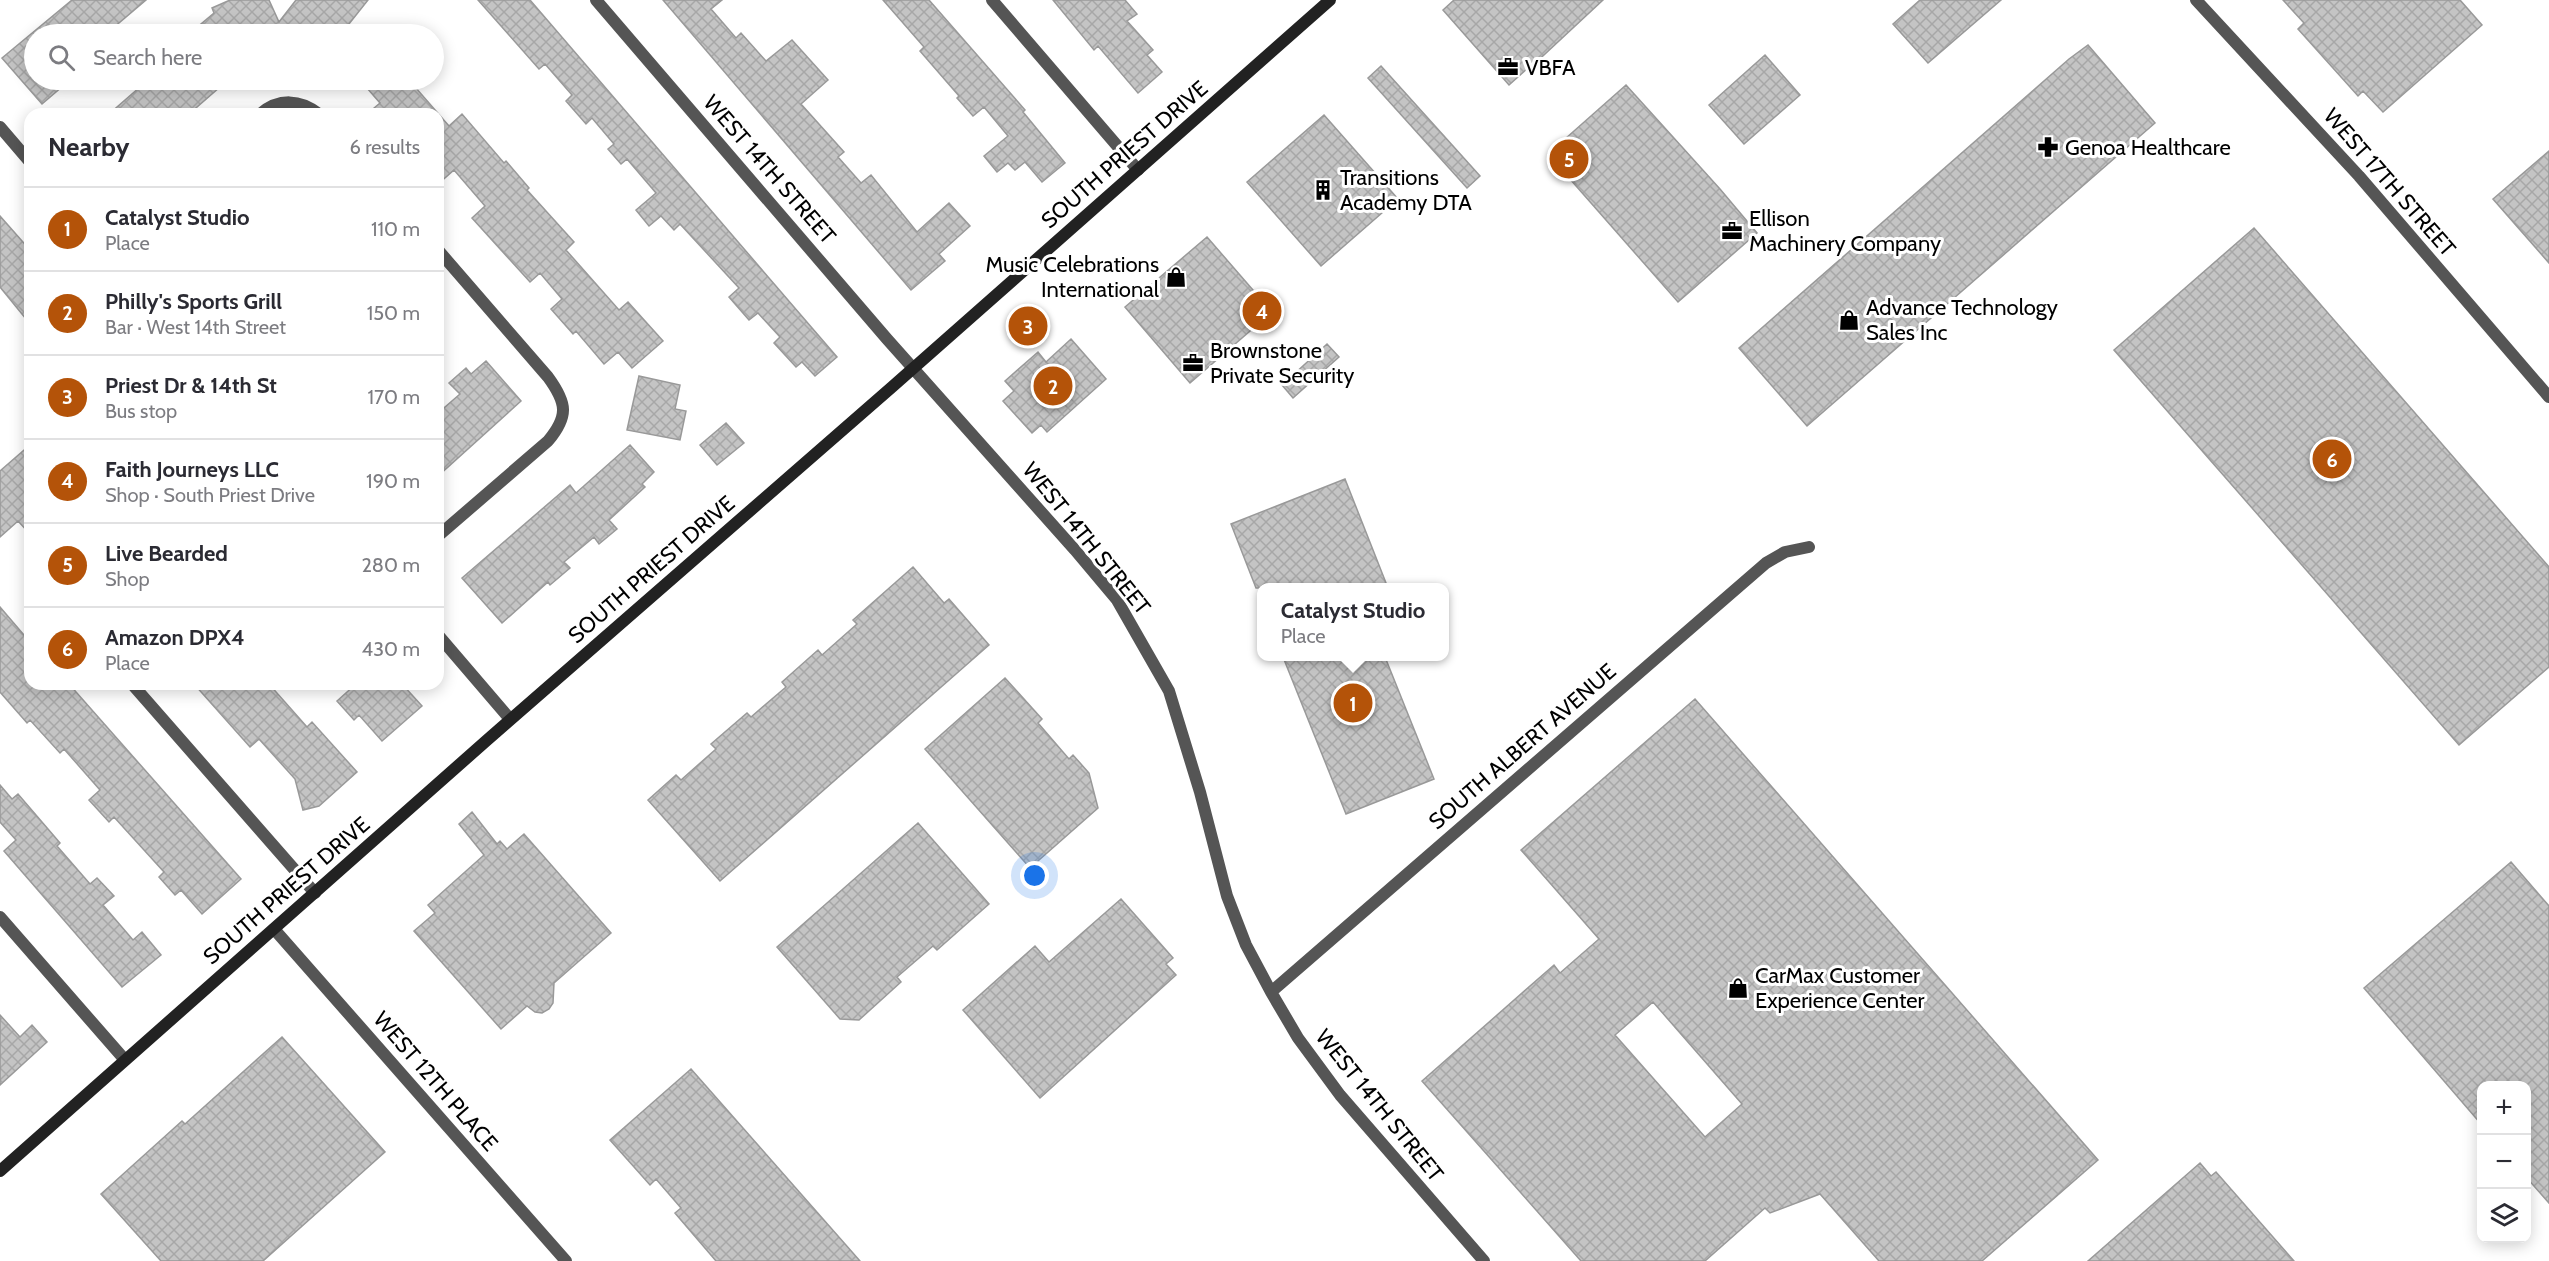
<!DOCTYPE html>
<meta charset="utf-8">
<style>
body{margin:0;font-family:Cabin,sans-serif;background:#f7f7f7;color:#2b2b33}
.controls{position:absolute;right:18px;bottom:18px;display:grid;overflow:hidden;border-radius:12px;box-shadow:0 3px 15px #0003}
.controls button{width:54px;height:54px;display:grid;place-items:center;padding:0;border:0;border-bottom:2px solid #e1e1e2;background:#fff;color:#2b2b33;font:30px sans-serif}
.you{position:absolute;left:1035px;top:876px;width:21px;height:21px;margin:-15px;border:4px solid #fff;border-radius:50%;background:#1a73e8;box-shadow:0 0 0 9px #1a73e833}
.badge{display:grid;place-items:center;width:39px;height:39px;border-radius:50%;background:#b45309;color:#fff;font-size:20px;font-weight:700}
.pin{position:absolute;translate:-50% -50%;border:3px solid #fff;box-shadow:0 2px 6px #0006}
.popup{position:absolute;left:1257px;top:583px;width:192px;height:78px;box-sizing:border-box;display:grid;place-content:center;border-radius:12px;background:#fff;filter:drop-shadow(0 2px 4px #0005);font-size:20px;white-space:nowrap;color:#7c7c81}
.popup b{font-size:22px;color:#2b2b33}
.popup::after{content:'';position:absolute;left:50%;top:100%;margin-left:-12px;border:12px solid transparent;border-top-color:#fff}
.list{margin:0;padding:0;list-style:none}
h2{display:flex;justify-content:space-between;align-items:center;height:78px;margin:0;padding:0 24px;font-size:26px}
h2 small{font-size:20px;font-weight:400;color:#7c7c81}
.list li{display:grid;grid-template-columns:39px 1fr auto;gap:18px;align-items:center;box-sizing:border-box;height:84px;padding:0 24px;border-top:2px solid #e1e1e2}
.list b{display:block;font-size:22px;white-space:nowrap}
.list p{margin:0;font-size:20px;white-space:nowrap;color:#7c7c81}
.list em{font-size:20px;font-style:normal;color:#7c7c81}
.icon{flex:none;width:33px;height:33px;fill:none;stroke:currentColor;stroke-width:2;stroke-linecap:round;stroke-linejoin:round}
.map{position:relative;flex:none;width:2549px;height:1261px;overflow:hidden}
.search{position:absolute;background:#fff;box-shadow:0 3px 15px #0003;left:24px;top:24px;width:420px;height:66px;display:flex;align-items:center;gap:15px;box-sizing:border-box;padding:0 21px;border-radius:33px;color:#7c7c81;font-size:22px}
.panel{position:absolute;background:#fff;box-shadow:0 3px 15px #0003;left:24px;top:108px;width:420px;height:582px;border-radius:18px}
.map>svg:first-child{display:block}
</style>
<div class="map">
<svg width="2549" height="1261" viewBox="0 0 2549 1261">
<defs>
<pattern id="building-cross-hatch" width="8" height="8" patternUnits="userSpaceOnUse" patternTransform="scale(1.5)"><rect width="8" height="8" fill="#c4c4c4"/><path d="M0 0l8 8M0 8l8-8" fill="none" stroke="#a7a7a7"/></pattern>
</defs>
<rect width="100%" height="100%" fill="#fff"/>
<path fill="url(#building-cross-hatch)" stroke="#999" stroke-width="1.5" fill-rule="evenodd" d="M72 0H146L106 34H34V80H70L42 104 2 58Z
M230 0H269L279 22 296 0H368L341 34H313L301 26 284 34H189L214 13 212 8Z
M478 0H530L837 357 815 376 802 362 796 367 774 343 780 337 758 313 749 320 729 297 739 288 680 224 674 230 661 216 649 226 636 210 656 193 627 159 621 164 608 149 614 144 592 118 586 124 566 101 572 95 545 64 539 69Z
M663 0H722L711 9 736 38 741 33 766 61 792 40 828 80 801 104 844 152 838 157 861 183 871 175 917 232 949 203 970 226 939 254 945 261 911 290Z
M883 0H929L1025 110 1023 112 1065 163 1042 182 1025 162 1015 170 1008 163 997 172 984 156 1008 136 984 107 973 116 957 98 959 96 920 51 924 47Z
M1053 0H1125L1137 14 1127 21 1153 50 1147 55 1162 72 1138 93 1098 46 1094 50Z
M1454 0H1603L1530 68 1529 67 1509 85 1443 10Z
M1920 0H2001L1928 63 1893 24Z
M2283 0H2460L2482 25 2383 112 2363 91 2358 96 2298 29 2304 23Z
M2088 45 2155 123 1807 426 1739 348 2069 59Z
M1765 55 1800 95 1744 144 1709 105Z
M1381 66 1480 176 1467 188 1368 78Z
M148 80H228L189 114H109Z
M360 80H409L449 126 462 114 504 163 506 161 529 188 527 190 574 242 566 250 619 310 628 302 663 341 632 368 618 352 604 364 576 331 573 334 551 309 562 299 540 273 530 282 472 218 485 206 454 170 438 184V114H367L380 103Z
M1626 85 1720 189 1757 233 1678 302 1548 154Z
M1324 115 1398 199 1321 266 1247 182Z
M2549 151V263L2493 199Z
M0 216 30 250V324L0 287Z
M2254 228 2549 567V667L2459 745 2114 350Z
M1207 237 1272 312 1190 383 1125 307Z
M1071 339 1106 379 1047 432 1041 425 1032 433 1003 401 1014 391 1005 381 1038 352 1046 362Z
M1327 344 1339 357 1293 398 1282 385Z
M486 361 521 401 438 476V413L460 394 449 383 466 368 471 374Z
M639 376 680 385 675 409 686 411 680 440 627 430Z
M726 423 744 443 717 465 700 445Z
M30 445V534L18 521 0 537V471Z
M630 445 654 472 642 484 645 487 609 520 617 529 599 544 594 537 564 562 570 568 550 585 548 582 502 623 462 578 570 485 576 493Z
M1345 479 1388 588H1256L1231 524Z
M913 567 944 603 949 599 989 645 720 881 648 800 676 775 681 780 716 749 711 744 747 713 751 717 786 687 782 682 818 650 822 655 857 624 853 620Z
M0 607 30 642V684H69L241 879 202 914 181 890 175 895 159 877 164 872 114 817 109 822 89 800 100 790 64 749 60 753 30 720 27 723 0 692Z
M1283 657H1385L1434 779 1346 814Z
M1005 678 1042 719 1038 723 1069 759 1073 755 1089 773 1098 808 1030 868 925 749Z
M194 684H269L307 727 312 722 357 772 319 806 303 810 295 779 259 739 250 747Z
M356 684H402L422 706 382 741 359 715 354 720 337 701Z
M1695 699 2098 1160 1982 1261H1879L1820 1194 1770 1213 1765 1208 1705 1261H1581L1422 1081 1554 965 1560 973 1599 939 1521 850ZM1653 1002 1742 1104 1705 1137 1615 1035Z
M0 785 12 799 18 794 60 843 57 846 90 884 97 878 114 896 103 905 133 940 142 932 161 955 122 987 4 851 16 840 0 822Z
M472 812 497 844 500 841 507 849 524 834 611 933 554 983 553 1003 549 1009 542 1013 535 1012 527 1006 501 1029 414 931 435 913 428 905 484 855 459 824Z
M918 823 989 904 937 950 933 946 897 977 901 982 859 1020 840 1019 777 947Z
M2511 862 2549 906V1203L2526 1177V1086H2481V1124L2364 988Z
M1121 899 1173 958 1166 964 1176 975 1040 1098 963 1010 1035 946 1049 962Z
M0 1015 20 1037 32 1025 47 1042 0 1085Z
M282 1037 385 1152 263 1261H161L101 1194 182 1121 185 1124Z
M691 1069 860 1261H716L675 1213 681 1208 656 1179 650 1185 610 1140Z
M2200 1163 2211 1176 2216 1172 2294 1261H2088Z"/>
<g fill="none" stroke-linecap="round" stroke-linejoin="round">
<path stroke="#555" stroke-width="12" d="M596 0 887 339 1075 550 1117 600 1169 691 1200 792 1227 896 1246 945 1271 992 1298 1038 1340 1095 1484 1261
M992 0 1138 170
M2196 0 2359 176 2549 397
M260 114C279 98 300 99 319 114
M438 250 548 377C567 403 569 416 548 441L438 536
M132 684 315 893
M0 917 125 1060
M274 929 566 1261
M1271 992 1766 563 1785 552 1809 547"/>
<path stroke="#555" stroke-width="12" d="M0 127 30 162
M438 635 510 719"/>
<path stroke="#222" stroke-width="12" d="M0 1171 486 741 892 387 1330 0"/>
</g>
<defs>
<g id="office-bare" transform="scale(1.62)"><path d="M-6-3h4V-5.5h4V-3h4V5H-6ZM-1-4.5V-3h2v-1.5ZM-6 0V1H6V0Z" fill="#000" stroke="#fff" stroke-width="2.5" paint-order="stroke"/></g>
<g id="pharmacy-bare" transform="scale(1.62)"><path d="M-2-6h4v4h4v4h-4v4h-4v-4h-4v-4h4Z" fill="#000" stroke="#fff" stroke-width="2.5" paint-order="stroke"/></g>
<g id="building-bare" transform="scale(1.62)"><path d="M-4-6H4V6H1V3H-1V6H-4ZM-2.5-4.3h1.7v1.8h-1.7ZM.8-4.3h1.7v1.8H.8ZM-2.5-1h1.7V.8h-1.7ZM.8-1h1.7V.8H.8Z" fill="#000" stroke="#fff" stroke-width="2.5" paint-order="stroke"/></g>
<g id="shop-bare" transform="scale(1.62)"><path d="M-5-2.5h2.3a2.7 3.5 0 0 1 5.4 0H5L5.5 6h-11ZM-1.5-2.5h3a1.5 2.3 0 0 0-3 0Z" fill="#000" stroke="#fff" stroke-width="2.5" paint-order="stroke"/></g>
</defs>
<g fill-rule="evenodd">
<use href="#office-bare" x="1508" y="67"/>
<use href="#pharmacy-bare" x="2048" y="147"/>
<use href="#building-bare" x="1323" y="190"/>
<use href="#office-bare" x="1732" y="231"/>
<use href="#shop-bare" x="1176" y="277"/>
<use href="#shop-bare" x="1849" y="320"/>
<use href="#office-bare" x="1193" y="363"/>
<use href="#shop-bare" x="1738" y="988"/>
</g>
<g text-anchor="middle" stroke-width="6" stroke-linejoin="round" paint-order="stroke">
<g font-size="22" fill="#000" stroke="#fff" text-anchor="start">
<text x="1525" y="75">VBFA</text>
<text x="2065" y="155">Genoa Healthcare</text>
<text x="1340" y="185">Transitions<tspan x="1340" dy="25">Academy DTA</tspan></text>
<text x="1749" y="226">Ellison<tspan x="1749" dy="25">Machinery Company</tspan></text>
<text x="1159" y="272" text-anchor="end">Music Celebrations<tspan x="1159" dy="25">International</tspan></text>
<text x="1866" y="315">Advance Technology<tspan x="1866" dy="25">Sales Inc</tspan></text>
<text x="1210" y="358">Brownstone<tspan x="1210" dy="25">Private Security</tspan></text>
<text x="1755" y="983">CarMax Customer<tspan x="1755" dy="25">Experience Center</tspan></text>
</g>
<g font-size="22" fill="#000" stroke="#fff">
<text transform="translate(1124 154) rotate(-41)" y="8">SOUTH PRIEST DRIVE</text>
<text transform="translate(770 169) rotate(49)" y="8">WEST 14TH STREET</text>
<text transform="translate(2390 182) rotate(49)" y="8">WEST 17TH STREET</text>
<text transform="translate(1087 538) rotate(51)" y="8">WEST 14TH STREET</text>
<text transform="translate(651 569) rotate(-41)" y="8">SOUTH PRIEST DRIVE</text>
<text transform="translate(1522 746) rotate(-41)" y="8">SOUTH ALBERT AVENUE</text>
<text transform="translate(286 890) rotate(-41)" y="8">SOUTH PRIEST DRIVE</text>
<text transform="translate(436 1081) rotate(49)" y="8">WEST 12TH PLACE</text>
<text transform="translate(1380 1105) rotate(51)" y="8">WEST 14TH STREET</text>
</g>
</g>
</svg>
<div class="controls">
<button>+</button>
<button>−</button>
<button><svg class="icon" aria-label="layers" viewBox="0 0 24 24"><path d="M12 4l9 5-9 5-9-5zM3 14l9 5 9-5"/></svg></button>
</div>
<div class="you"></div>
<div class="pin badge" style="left:1353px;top:703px">1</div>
<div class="popup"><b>Catalyst Studio</b>Place</div>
<div class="pin badge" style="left:1053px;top:386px">2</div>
<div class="pin badge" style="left:1028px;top:326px">3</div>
<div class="pin badge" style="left:1262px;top:311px">4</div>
<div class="pin badge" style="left:1569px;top:159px">5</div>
<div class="pin badge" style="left:2332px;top:459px">6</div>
<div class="search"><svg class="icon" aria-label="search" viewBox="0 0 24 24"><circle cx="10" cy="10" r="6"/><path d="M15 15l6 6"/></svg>Search here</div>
<section class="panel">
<h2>Nearby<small>6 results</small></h2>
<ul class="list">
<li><span class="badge">1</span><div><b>Catalyst Studio</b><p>Place</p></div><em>110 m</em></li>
<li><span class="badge">2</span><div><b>Philly's Sports Grill</b><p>Bar · West 14th Street</p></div><em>150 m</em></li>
<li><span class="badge">3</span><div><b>Priest Dr &amp; 14th St</b><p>Bus stop</p></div><em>170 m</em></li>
<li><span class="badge">4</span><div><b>Faith Journeys LLC</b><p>Shop · South Priest Drive</p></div><em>190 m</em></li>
<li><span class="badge">5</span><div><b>Live Bearded</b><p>Shop</p></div><em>280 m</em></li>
<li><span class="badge">6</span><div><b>Amazon DPX4</b><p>Place</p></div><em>430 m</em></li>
</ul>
</section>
</div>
